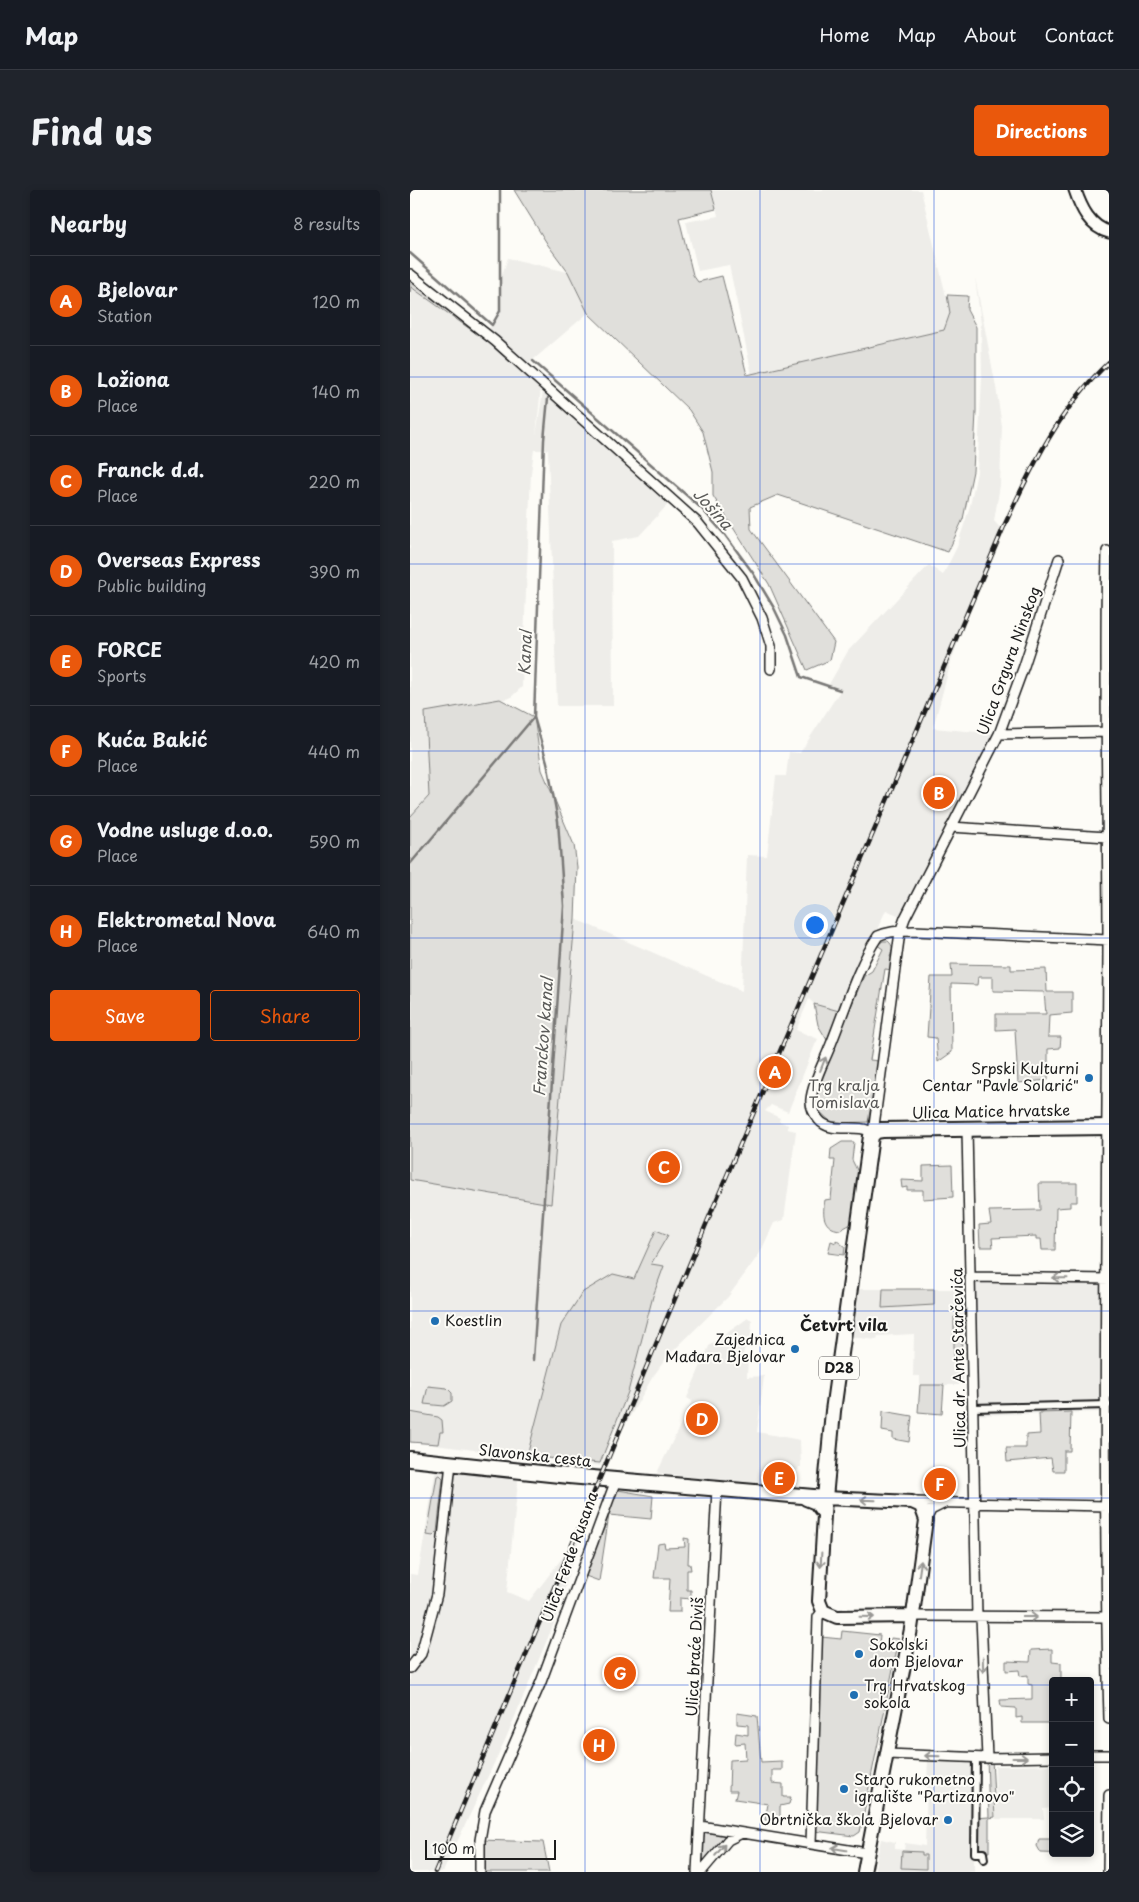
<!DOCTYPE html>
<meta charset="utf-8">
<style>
body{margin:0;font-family:"Playpen Sans",sans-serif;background:#20242c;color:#f1f3f6}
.controls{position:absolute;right:15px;bottom:15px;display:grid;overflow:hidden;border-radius:5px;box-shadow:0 2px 8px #0003}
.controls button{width:45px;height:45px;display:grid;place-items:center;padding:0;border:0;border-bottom:1px solid #363941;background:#171b24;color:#f1f3f6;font:25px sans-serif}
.scale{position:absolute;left:15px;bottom:12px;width:131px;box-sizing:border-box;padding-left:5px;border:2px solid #1c1c1c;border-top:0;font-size:14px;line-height:18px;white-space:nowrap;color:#1c1c1c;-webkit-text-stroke:4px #fdfcf7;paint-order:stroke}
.you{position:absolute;left:404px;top:734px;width:18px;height:18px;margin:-12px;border:4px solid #fff;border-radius:50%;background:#1a73e8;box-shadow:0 0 0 8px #1a73e833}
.badge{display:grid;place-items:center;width:32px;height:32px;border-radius:50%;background:#ea580c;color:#fff;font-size:16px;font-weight:700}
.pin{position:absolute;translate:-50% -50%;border:2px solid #fff;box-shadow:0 1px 5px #0006}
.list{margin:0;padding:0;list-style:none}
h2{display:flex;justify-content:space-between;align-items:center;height:65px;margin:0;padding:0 20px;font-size:21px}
h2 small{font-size:16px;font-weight:400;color:#9ea1a6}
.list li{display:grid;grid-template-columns:32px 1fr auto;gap:15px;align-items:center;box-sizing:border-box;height:90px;padding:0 20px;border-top:1px solid #363941}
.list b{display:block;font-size:19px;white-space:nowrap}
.list p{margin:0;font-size:16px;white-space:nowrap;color:#9ea1a6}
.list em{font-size:16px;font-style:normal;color:#9ea1a6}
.actions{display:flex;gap:10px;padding:15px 20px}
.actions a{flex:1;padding:11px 0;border:1px solid #ea580c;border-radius:5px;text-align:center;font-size:18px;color:#ea580c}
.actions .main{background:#ea580c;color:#fff}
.icon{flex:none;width:28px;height:28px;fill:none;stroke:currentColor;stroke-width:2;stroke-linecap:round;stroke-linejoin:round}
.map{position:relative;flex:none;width:699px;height:1682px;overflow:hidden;border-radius:5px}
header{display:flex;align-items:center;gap:30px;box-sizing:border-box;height:70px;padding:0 25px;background:#171b24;border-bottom:1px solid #363941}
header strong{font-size:24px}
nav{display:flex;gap:28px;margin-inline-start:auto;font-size:18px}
.intro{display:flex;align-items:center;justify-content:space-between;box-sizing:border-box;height:120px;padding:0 30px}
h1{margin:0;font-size:35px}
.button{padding:12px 22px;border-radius:5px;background:#ea580c;color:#fff;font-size:18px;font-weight:700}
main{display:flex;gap:30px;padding:0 30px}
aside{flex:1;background:#171b24;border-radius:5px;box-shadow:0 2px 8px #0003}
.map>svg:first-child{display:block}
</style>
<header>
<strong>Map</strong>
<nav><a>Home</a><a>Map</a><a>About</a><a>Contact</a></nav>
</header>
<div class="intro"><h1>Find us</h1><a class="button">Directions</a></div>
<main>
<aside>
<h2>Nearby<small>8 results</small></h2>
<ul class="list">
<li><span class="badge">A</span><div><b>Bjelovar</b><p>Station</p></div><em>120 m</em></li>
<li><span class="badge">B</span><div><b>Ložiona</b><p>Place</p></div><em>140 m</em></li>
<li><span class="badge">C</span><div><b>Franck d.d.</b><p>Place</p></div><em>220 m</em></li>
<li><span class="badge">D</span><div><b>Overseas Express</b><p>Public building</p></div><em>390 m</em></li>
<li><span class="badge">E</span><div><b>FORCE</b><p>Sports</p></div><em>420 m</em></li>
<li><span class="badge">F</span><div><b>Kuća Bakić</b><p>Place</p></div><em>440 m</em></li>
<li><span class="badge">G</span><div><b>Vodne usluge d.o.o.</b><p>Place</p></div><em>590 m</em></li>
<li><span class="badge">H</span><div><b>Elektrometal Nova</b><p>Place</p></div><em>640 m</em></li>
</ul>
<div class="actions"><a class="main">Save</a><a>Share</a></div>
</aside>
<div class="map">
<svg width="699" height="1682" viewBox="0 0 699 1682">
<rect width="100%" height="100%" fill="#fdfcf7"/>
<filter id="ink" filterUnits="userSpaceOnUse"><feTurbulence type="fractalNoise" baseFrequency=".02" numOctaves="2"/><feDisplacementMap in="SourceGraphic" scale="10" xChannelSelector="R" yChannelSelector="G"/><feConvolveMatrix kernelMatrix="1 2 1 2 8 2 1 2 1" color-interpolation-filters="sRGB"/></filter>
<g filter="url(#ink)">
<path fill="#eeede9" d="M302 0H511L540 123 534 140 342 185 319 75 288 81 276 32 308 26Z
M98 68 158 82 178 123 117 175 262 310 229 346 202 351 203 516H147L138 260H124L121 283 112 497 100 508 15 522 19 606 0 627V97L82 154 131 197 126 245 134 195 76 144 90 121V90Z
M565 87 586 197 592 236 590 295 584 331 592 340 557 425 540 475 523 538 589 544 495 728 476 720 429 821 404 814 399 809 386 840 408 849 405 855 378 922 361 915 355 921 370 928 369 931 378 935 377 939 386 941 374 1030 364 1033 350 1063 318 1107 257 1167 242 1188 201 1260 209 1230 191 1276 0 1252V990L141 1014 165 729 332 801 337 665 357 666 366 586H376L379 562 390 563 430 501 418 496 438 461 519 375 533 385 547 357 560 316 567 282 572 189 571 134Z
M561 1087 695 1089 696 1222 563 1225Z
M444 1099H553V1192H549V1195H510V1186H503L504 1144 468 1146 467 1150 440 1147Z
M338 1128 342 1130 341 1149 338 1148 333 1164 338 1168 337 1187 354 1186 347 1242 390 1250 391 1277H389L388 1280H385L382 1299 247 1283 282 1211 277 1208 299 1156Z
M27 1272 109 1281 97 1402 119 1411 166 1350 185 1298 144 1433 96 1548 33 1682H0V1384L8 1385Z
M518 1566 566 1567 564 1682H464L471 1649 485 1652V1659L494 1660 495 1653 515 1656Z
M641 1575 643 1618 633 1619 634 1629H586L585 1576Z"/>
<path fill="#e0dfdb" stroke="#7e7e7c" d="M104 0H301L306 19 269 28 283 85 288 92 312 86 337 185 534 140 540 123 537 105 558 106 557 120 566 137V222L563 281 553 329 538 362 368 305 340 317 341 339 424 452 420 470 397 480 359 394 303 306V282L293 242 279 220 178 123 158 82 138 55Z
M0 84 76 144 74 149 1 97 0 102Z
M90 509 124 527 132 580 164 655 167 677 165 729 141 1014 0 990V627L19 606 15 522Z
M473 751H478C484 756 482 760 480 767L486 768 483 780 475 779 460 870 469 871 458 932 422 933 407 919 404 904 454 786 462 781 473 759 467 755Z
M541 774 601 775V780L636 779 637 802H662V823L639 825 638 847H651L650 858 638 859V890L608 893 605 839 586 840V824H636L634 802 583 801V787H568L567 795 541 794 542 862 528 872 526 848 517 847 521 787H542Z
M404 814 429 821 417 850 408 835Z
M432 952H444L442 970 449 984 443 1033 430 1040C413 1038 412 1025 415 1010L421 1009 425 970H420L421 959Z
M542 975 543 1007 513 1009V1000H497V997L492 998 491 990 513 991V976Z
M629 993H667V1012H660V1017L646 1018 645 1060H632L631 1049H626V1046L582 1048 583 1057H570L569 1035 581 1034 579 1021 630 1020Z
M246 1040 258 1045 241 1074 254 1076 243 1106 218 1202 190 1273 117 1266 151 1135 173 1102 203 1084 224 1089Z
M426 1050 435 1057 434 1065 418 1063 421 1051 426 1053Z
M473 1099H524V1115L472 1118Z
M544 1127H551L552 1170H544Z
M510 1195H534L532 1224 508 1222Z
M18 1196 37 1198 42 1203V1211L34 1216 14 1214Z
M473 1221 502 1226 499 1252 483 1249V1243L472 1241Z
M0 1222 28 1227 32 1230 33 1242H30L28 1254 0 1252Z
M661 1222 660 1261H654V1281H643L641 1268 597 1272 596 1258H616V1245L630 1244 629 1223Z
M30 1285 33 1288 27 1342 23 1346 17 1345 27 1286Z
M208 1300 243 1306 241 1329 199 1325 189 1391 170 1384 201 1303Z
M274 1348 279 1349 278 1374H280L281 1380H277V1400H281V1409L270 1408V1422H258L260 1388H244L248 1354 254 1353 255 1358 275 1357Z
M432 1441 470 1445 469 1455 479 1456 481 1448 489 1449 450 1642 444 1646 404 1641 409 1552 411 1447 431 1449Z
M642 1459V1472L651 1473V1491H643V1533H612V1527L606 1528V1518L591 1517 590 1510 622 1509V1495L618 1494V1485L610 1486 609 1480 596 1481V1471L620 1472 621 1460Z
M327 1523 347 1526 351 1572 372 1571V1580H362V1593L373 1594V1607H381L379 1614 370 1616V1631L355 1630 358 1614 325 1609 327 1601H319L320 1570 336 1569 335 1553 325 1554 326 1543 338 1545V1535L327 1534Z
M577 1568H582L585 1627 579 1628V1662L565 1663V1628L579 1627Z
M293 1639 320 1644 293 1673Z
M629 1649H643V1663L662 1664 631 1663 627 1656Z
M70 1650 133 1652 139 1682H70Z
M492 1661 512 1662V1665H516V1679L491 1678Z"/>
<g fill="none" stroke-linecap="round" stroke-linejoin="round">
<path stroke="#797876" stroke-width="2.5" d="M0 63 82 135 90 121V0
M123 171 291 318 315 345 343 383 364 418 377 445 391 487 430 500
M0 674 124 527 134 250 138 208
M123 1170 154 716 148 631 137 572 124 527"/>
<g stroke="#1c1c1c" stroke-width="10">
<path id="pedestrian" d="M563 1218 698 1215
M566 1567 565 1663H573L574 1669"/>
</g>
<g stroke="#1c1c1c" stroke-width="12">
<path id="minor" d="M0 84 85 151 288 333 332 388 352 428 361 456V479
M697 361C694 492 698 623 698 754 697 1012 692 1271 699 1529
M649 369 614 476 589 544 495 728 490 742 463 943C447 932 422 945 409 930 404 924 400 917 401 909 403 892 413 874 419 859 434 823 447 777 468 746 480 740 491 742 504 741L699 750
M589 544 699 542
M541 637 697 647
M557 939 567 1427
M561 1087 699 1089
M502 1312 697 1316
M516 1330 521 1320 535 1313
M502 1426 696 1427
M571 1427 577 1568
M0 1478 11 1464 27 1404 41 1273
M477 1564 577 1568 643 1567
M680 1565H699
M290 1636 457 1663
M401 1654 408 1427 413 1421
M70 1682V1650L75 1621 131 1492 206 1290
M287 1682 307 1299
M291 1682 318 1650 332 1643
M698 1682 699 1605"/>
</g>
<g stroke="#1c1c1c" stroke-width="15">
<path id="tertiary" d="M665 0C671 18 680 37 699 42"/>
</g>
<g stroke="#1c1c1c" stroke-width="16">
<path id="secondary" d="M454 1682 501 1439 516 1330 511 1316 502 1312 415 1308 409 1411 413 1421 427 1427 502 1426"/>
</g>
<g stroke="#1c1c1c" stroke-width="18">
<path id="primary" d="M0 1269 159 1286 415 1308 423 1221 461 946 466 941 472 940 699 937
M396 1308 406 1312 413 1321"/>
</g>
<use href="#pedestrian" stroke="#fdfcf7" stroke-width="6"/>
<use href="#minor" stroke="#fdfcf7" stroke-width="9"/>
<use href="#tertiary" stroke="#fdfcf7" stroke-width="11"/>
<use href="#secondary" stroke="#fdfcf7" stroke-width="12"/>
<use href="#primary" stroke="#fdfcf7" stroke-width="14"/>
<g stroke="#1c1c1c" stroke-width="4.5">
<path id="rail" d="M25 1682 300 1025 595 334C623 274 650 218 699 172"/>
</g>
<use href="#rail" stroke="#fdfcf7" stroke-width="2.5" stroke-dasharray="8" stroke-linecap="butt"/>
</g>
<defs><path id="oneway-shaft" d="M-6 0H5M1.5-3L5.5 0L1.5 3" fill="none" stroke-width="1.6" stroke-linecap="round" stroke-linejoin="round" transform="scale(1.25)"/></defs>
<g stroke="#989794">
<use href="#oneway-shaft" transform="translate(413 874) rotate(-68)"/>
<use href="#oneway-shaft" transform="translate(650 1088) rotate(-179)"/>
<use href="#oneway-shaft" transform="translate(458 1310) rotate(-178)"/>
<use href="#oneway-shaft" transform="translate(411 1370) rotate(93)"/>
<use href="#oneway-shaft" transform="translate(510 1378) rotate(-82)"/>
<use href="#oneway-shaft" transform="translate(457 1427) rotate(1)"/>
<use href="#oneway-shaft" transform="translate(620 1427)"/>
<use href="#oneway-shaft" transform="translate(573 1475) rotate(88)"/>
<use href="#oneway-shaft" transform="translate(522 1566) rotate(-178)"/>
<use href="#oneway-shaft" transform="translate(610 1568)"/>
<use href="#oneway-shaft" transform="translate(429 1659) rotate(-170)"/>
<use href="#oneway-shaft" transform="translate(310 1660) rotate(-50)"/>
</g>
</g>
<path fill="none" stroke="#1d4ed8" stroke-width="1" stroke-opacity="0.55" d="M175 0V1682M350 0V1682M524 0V1682M0 187H699M0 374H699M0 561H699M0 748H699M0 934H699M0 1121H699M0 1308H699M0 1495H643M680 1495H699"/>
<g fill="#1f6fb2" stroke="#fdfcf7" stroke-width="2">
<circle cx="679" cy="888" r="5"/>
<circle cx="25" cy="1131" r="5"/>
<circle cx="385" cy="1159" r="5"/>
<circle cx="449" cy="1464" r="5"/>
<circle cx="444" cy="1505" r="5"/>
<circle cx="434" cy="1599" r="5"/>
<circle cx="538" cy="1630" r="5"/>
</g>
<g text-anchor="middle" stroke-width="4" stroke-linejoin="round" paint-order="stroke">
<rect fill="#fdfcf7" stroke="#605f5e" stroke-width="1" x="409" y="1166.5" width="40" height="23" rx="4"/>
<g font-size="14" font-weight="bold" fill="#1c1c1c">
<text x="429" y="1183">D28</text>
</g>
<g font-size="15" fill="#1c1c1c" stroke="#fdfcf7">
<text transform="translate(599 471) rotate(-70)" y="5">Ulica Grgura Ninskog</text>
<text transform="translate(581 922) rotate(-1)" y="5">Ulica Matice hrvatske</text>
<text transform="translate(549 1168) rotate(-91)" y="5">Ulica dr. Ante Starčevića</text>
<text transform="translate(125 1266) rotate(6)" y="5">Slavonska cesta</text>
<text transform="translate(160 1367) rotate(-70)" y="5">Ulica Ferde Rusana</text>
<text transform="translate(285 1467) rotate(-87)" y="5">Ulica braće Diviš</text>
</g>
<g font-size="15" fill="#1c1c1c" stroke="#fdfcf7" text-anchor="start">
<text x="669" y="884" text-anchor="end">Srpski Kulturni<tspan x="669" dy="17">Centar "Pavle Solarić"</tspan></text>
<text x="35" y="1136">Koestlin</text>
<text x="375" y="1155" text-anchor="end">Zajednica<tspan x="375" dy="17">Mađara Bjelovar</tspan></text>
<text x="459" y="1460">Sokolski<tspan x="459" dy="17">dom Bjelovar</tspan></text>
<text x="454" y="1501">Trg Hrvatskog<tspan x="454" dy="17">sokola</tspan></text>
<text x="444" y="1595">Staro rukometno<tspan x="444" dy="17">igralište "Partizanovo"</tspan></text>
<text x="528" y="1635" text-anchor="end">Obrtnička škola Bjelovar</text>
</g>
<g font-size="15" fill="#575655" stroke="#fdfcf7">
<text x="434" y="901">Trg kralja<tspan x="434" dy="17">Tomislava</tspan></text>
</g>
<g font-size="16" font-style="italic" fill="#5a5a58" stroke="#fdfcf7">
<text transform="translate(303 319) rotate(48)" y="6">Jošina</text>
<text transform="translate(115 463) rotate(-88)" y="6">Kanal</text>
<text transform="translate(133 847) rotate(-86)" y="6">Franckov kanal</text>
</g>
<g font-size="16" font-weight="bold" fill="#1c1c1c" stroke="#fdfcf7">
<text x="434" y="1141">Četvrt vila</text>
</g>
</g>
</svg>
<div class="controls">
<button>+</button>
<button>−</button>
<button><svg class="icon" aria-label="locate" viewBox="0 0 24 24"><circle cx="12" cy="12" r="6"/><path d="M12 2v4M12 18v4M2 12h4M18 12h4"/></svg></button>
<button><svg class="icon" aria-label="layers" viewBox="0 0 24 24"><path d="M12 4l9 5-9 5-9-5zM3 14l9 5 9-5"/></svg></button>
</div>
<div class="scale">100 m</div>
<div class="you"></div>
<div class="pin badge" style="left:365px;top:882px">A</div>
<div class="pin badge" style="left:529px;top:603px">B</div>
<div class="pin badge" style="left:254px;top:977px">C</div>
<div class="pin badge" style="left:292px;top:1229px">D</div>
<div class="pin badge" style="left:369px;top:1288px">E</div>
<div class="pin badge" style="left:530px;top:1294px">F</div>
<div class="pin badge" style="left:210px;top:1483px">G</div>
<div class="pin badge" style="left:189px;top:1555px">H</div>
</div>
</main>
